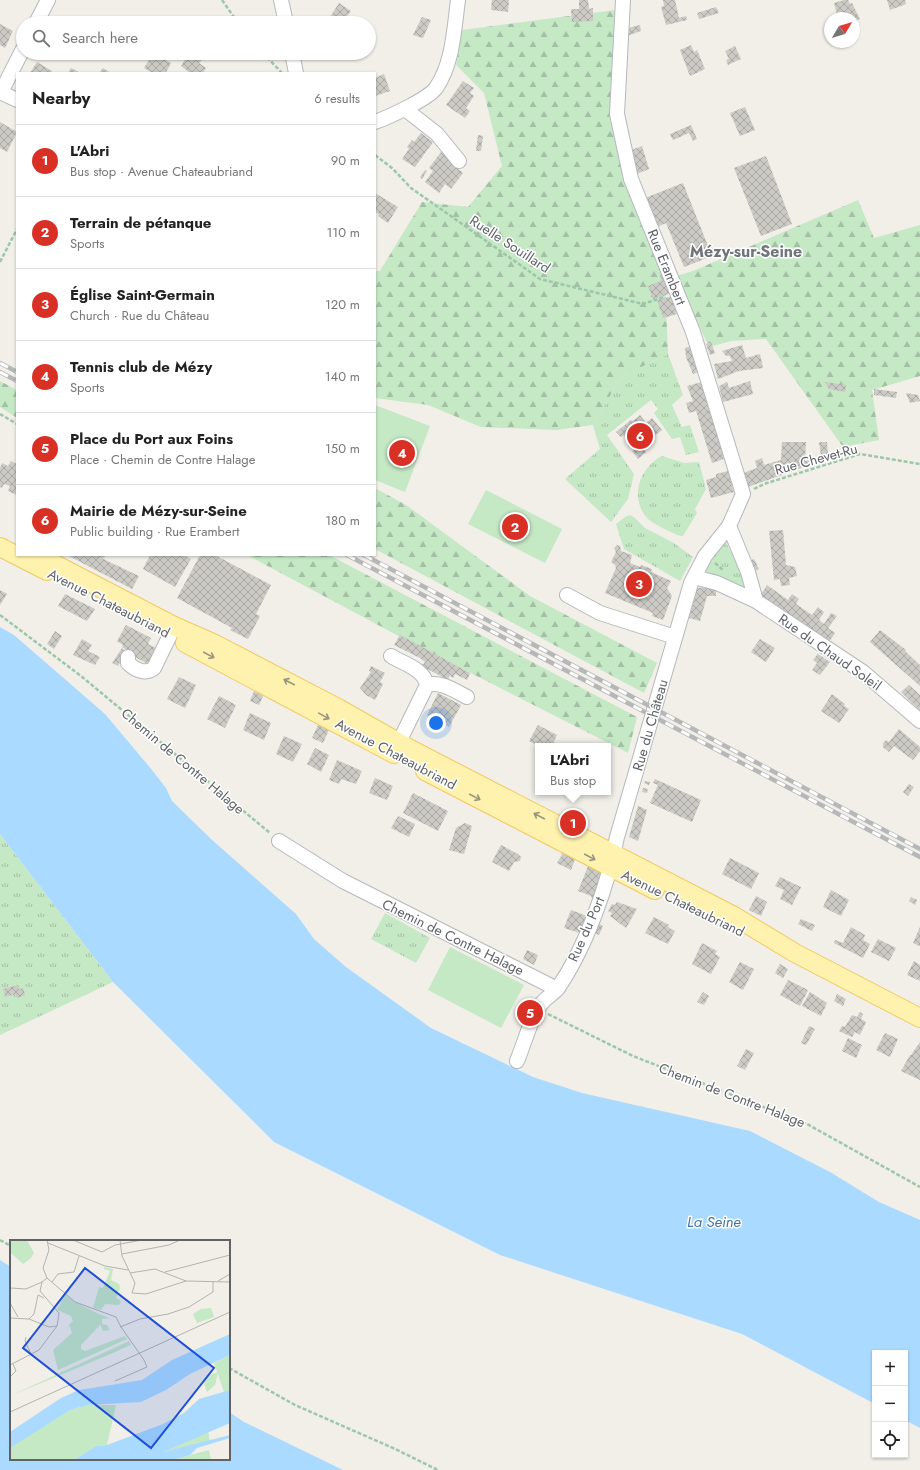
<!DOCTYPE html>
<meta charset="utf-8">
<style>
body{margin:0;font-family:Jost,sans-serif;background:#f2f2f2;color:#222}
.controls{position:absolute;right:12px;bottom:12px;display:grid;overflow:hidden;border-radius:0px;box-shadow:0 1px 3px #0004}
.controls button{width:36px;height:36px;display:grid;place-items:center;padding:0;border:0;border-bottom:1px solid #e0e0e0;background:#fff;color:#222;font:20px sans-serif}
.compass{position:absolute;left:824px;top:12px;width:36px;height:36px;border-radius:50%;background:#fff;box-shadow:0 1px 3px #0004;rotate:52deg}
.you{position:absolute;left:436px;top:723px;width:14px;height:14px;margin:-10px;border:3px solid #fff;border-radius:50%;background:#1a73e8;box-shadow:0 0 0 6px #1a73e833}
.badge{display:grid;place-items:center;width:26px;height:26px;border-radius:50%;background:#d93025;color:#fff;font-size:13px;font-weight:700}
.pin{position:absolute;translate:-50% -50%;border:2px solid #fff;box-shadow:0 1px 4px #0006}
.popup{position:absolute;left:535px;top:743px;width:76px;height:52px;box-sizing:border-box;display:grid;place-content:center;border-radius:0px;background:#fff;filter:drop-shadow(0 1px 3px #0005);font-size:13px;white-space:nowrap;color:#767676}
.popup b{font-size:15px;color:#222}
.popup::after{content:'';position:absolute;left:50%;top:100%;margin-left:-8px;border:8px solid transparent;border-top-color:#fff}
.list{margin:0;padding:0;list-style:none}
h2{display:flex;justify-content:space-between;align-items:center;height:52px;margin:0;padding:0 16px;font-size:17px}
h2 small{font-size:13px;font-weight:400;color:#767676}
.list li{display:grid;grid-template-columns:26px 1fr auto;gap:12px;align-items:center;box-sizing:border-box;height:72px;padding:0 16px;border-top:1px solid #e0e0e0}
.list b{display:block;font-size:15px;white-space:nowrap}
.list p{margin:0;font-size:13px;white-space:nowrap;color:#767676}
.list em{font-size:13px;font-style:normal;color:#767676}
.icon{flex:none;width:22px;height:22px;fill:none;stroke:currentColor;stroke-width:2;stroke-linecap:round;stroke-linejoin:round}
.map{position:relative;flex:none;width:920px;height:1470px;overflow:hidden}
.search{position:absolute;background:#fff;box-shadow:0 1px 3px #0004;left:16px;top:16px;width:360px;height:44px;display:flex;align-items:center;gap:10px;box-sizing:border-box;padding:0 14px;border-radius:22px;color:#767676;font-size:15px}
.panel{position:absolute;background:#fff;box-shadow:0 1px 3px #0004;left:16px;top:72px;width:360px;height:484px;border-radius:0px}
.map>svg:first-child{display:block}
</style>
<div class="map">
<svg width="920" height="1470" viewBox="0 0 920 1470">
<defs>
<pattern id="grass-tufts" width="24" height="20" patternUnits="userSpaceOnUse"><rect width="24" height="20" fill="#c5e8c5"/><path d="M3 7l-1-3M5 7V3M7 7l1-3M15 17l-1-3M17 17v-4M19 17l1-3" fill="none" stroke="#a3c0a4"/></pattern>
<pattern id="forest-firs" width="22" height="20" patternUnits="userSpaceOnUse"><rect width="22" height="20" fill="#c5e8c5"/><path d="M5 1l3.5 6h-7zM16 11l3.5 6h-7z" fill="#a3c0a4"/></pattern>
<pattern id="building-cross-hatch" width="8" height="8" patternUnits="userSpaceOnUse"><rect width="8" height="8" fill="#cccac5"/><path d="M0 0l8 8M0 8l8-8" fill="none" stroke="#a9a8a4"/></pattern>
</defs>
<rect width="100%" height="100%" fill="#f1efe8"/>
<path fill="url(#grass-tufts)" d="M668 354 683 395 672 405 682 427 690 425 699 452 686 455 680 437 672 439 654 413 658 409 651 400 607 435 634 474 628 499 611 522 565 479 600 449 593 425 621 377Z
M662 456 684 463 699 462 706 489 695 509 697 513 683 536C677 536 672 532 666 530 658 525 649 522 644 514 630 493 642 466 662 456Z
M630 515 635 518 645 528 674 543 693 557 680 581 624 549 616 524 625 517Z
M726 542 747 585 744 590 703 570Z
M0 834 113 982 0 1035Z
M385 913 430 938 416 963 371 939Z"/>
<path fill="url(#forest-firs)" d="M615 10 613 116 665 280 668 354 621 377 593 425 556 430 481 427 428 405 375 398V271H380L422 202 468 207 502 166 484 93 456 65 462 30Z
M858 200 874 238 920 225V376L872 390 879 440 843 447 766 339 731 341 709 347 676 276 693 271Z
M0 381 17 390V418L0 407Z
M375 488 406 505 530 596 657 663 644 693 375 549Z
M247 555H329L637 717 628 753 408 641Z"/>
<path fill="#c5e8c5" d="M375 405 430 426 405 492 375 480Z
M486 490 562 529 545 563 468 524Z
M450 947 524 985 501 1028 428 990Z"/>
<path fill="#aadaff" d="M0 627 14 635 105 714 152 770 166 788 172 801 211 839 296 914 314 939 346 967 431 1028 533 1077 582 1093 750 1131 830 1172 879 1202 920 1220V1428L905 1420V1353H875V1404L742 1334 500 1255 274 1142 113 982 0 834Z
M0 1260 11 1267V1459H229V1412L244 1422 343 1470H0Z"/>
<path fill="url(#building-cross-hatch)" d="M492 0H509L508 12 491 10Z
M579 0H588L589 9 593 8V21L572 22 571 9H579Z
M663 0H675L679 18 686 16 687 20 666 25 661 7 664 6Z
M844 0H848L850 4 852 3 860 19 854 22V18H838L834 3Z
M887 0H905L906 4 890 10Z
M339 3 351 11 342 23H322L325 18 328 20Z
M716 7 719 13 699 19 697 13Z
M422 17 431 20 423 38 413 35Z
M0 24 13 31 5 48 0 45Z
M640 25 641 31 627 36 628 28Z
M691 45 694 52 697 50 705 69 690 76 680 50Z
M735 46 741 59 728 65 726 60 729 59 725 51Z
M153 53 171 63 166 73H152L144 68Z
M189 53 201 54 198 57 202 60 199 63 206 68 203 73H190L181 66Z
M37 62 52 71 51 73H30Z
M71 68 81 73H68Z
M103 68 111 73H99Z
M384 74 390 91 375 96V78Z
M463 81 474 88 470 93 474 96 466 108 470 111 465 118 446 105Z
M745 107 755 130 740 136 730 113Z
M0 122 17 132 7 152 0 148Z
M691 125 697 139 693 141 689 133 673 140 670 134Z
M421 133 433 142 415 167 402 159 409 149 407 147 412 140 414 142Z
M478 135 483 136 481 151H476Z
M642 146 649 169 637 174 629 151Z
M441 152 460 166 458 169 463 173 451 189 445 184 439 193 425 182 433 171 429 168Z
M766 156 792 224 761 236 734 168Z
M425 170 427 171 422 179 420 177Z
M683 183 712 256 684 267 666 223 657 227 645 198Z
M375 193 398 207 388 223 378 216 379 214 375 212Z
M663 273 672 293 653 299 648 286 661 281 660 274Z
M672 296 677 314 663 318 657 300Z
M711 342 715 353 710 355 706 344Z
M742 345 746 358 760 354 763 368 739 371 718 379 714 364 732 361 730 356H726L722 351Z
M691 346 699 372 693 374 686 357 685 348Z
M750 381 753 394 723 402 719 386 727 382 729 388Z
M702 382 724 459 712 463 696 411 689 413 686 403 693 401 687 386Z
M825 382 846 385 845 392 829 389Z
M874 389 897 392 896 398 874 395Z
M906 393 918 395 920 401 910 403Z
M640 415 646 423 652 418 662 430 641 447 646 452 638 459 632 451 635 449 624 435 621 437 616 432 631 420 633 421Z
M782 442H806L805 461 810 459V465L748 487 743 473 757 468 755 461 762 458 764 465 781 460Z
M819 442H827L828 454 821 456Z
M11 461 17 464V495L8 491 10 486 4 484 2 488 0 487V468L2 463 8 466Z
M728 471 734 492 711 498 706 480 716 477V474Z
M783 530 786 565 795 567 797 576 789 578 790 585 781 586 780 579 774 580 769 531Z
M617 545 620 546 621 551 632 555 630 563 640 567 641 565 652 569 651 572 671 581 667 588 672 596 663 620 652 616 653 613 605 593 616 568 615 565 611 562 616 552 614 548Z
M67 555H106L104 558 99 557 139 576 132 589Z
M150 555H184L191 559 175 587 143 569Z
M200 555H215L271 585 256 614 260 616 248 639 230 630 232 628 177 598Z
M754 559 759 569 753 572 749 561Z
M767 585 788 600 792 594 799 599 796 604 812 615 818 607 824 612 819 620 824 624 831 613 837 616 828 628 835 633 829 642 760 596Z
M716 587V596H707L700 621 689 618 697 588Z
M0 590 7 594 0 605Z
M65 594 95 609 87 621 58 606Z
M126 625 151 638 148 644 156 648 148 664 133 656 134 654 122 647 123 645 117 641Z
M880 630 906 650 905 651 920 665V686L870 642Z
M55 631 62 636 54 649 47 644Z
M400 635 470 673 467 680 455 674 453 678 450 675 448 680 422 666 425 662 420 658 394 645Z
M82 639 92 645 88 651 100 657 95 665 73 655Z
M760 639 775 648 766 662 751 652Z
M122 648 126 651 118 666 112 663Z
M818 654 830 662 820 675 812 670 817 663 813 660Z
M371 666 385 673 380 682 383 684 375 700 366 695 360 688 371 672 369 671Z
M179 677 196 685 185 708 167 699Z
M909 685 920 695V711L901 692Z
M254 691 263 696 259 705 250 701Z
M438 693 461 705 449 727 427 715Z
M832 694 845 704 844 706 849 709 839 723 821 711Z
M219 696 236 705 225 728 207 719Z
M250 713 271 723 264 740 243 730Z
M318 725 329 730 323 743 312 738Z
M538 725 557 735 552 746H538L529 741Z
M899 729 920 747V751L913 760 894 746 889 752 883 747V743L886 740 889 742Z
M284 736 302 744 293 762 276 754Z
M315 748 329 755 321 772 307 764Z
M337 760 362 771 356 784 341 779 339 784 329 780Z
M375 778 393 786 387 800 369 793Z
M655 779 701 800 692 822 650 803 658 785 653 783Z
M645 781 650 782 649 785 644 783Z
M909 784 914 787 908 796 903 792Z
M643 788 648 789 647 793 642 792Z
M413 793 448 811 438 831 403 813Z
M638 806 647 810 638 841 629 837Z
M398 816 415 824 409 837 391 828Z
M465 823 472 826 464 854 449 850 456 828Z
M501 845 518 854 521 857 520 861 514 862 509 871 492 862Z
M564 851 576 857 571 870 557 863Z
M730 858 759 873 751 889 722 874Z
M589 864 598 868 601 874 593 899 591 896 578 891Z
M780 877 801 887 792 905 780 899 784 890 775 886Z
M831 890 849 900 841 916 823 907Z
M756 896 767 902 761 916 749 910Z
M911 897 917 900 915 905 909 901Z
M617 902 637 909 626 928 610 916 612 913 608 911 612 904 615 905Z
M571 910 587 916 580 933 564 928Z
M654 917 669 925 668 927 675 931 668 944 645 933Z
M801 919 815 925 812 931 798 924Z
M598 923 603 926 599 935 594 933Z
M851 927 865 935 863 940 870 944 863 958 834 943 835 940 843 943Z
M920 927V945L919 946 913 943Z
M878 939 896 948 889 961 871 952Z
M702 943 717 951 715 954 720 957 711 974 692 964Z
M527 950 538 955 534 965 523 959Z
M914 961 920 965V981L907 975Z
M740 962 754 969 743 990 729 982Z
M780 964 788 969 783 978 775 973Z
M788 980 808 990 800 1006 780 995Z
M18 985 19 989 23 988 25 995 17 998 16 994 5 997 3 989Z
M703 992 709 996 704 1005 697 1002Z
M810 992 827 1003 821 1016 802 1006Z
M837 994 846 999 843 1006 834 1001Z
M860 1012 863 1014 861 1019 866 1022 860 1035 855 1032 852 1037 839 1031 842 1026 845 1027 852 1015 857 1017Z
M809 1026 815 1029 806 1045 801 1043Z
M885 1033 898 1039 890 1057 876 1050Z
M848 1038 862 1045 856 1058 842 1051Z
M920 1042V1080L901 1071 910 1055H911Z
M746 1049 754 1053 745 1070 737 1066Z"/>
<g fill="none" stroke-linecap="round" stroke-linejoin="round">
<g stroke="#b5b8bc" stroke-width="16">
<path id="minor" d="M281 0 286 23
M36 23 48 0
M292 53 296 73
M0 92 17 100
M1 92 23 49
M405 109 437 134 459 161
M375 122C389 117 428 99 436 88 453 63 454 30 458 0
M729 526 748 572 756 601
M694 577 717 583 756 601 863 672 920 721
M567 595 600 613 675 637
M391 656C404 664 424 669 427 685L399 742
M128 657V663C135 670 146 675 154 668L170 635
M427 685C441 681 455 691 467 697
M279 841 343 881 557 989
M517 1061C524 1044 529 1025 537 1010 543 998 553 995 558 988 586 947 608 885 617 837L691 583 705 556 729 526 743 494 693 332 631 179 617 114 623 0"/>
</g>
<g stroke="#f2c960" stroke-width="20">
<path id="major" d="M0 547 47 571
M37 555 174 626 215 644 338 708 412 750 734 916 795 953 920 1018
M185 643 394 754
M425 771 655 890"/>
</g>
<path stroke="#9cc7a9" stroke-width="2.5" stroke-dasharray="4 2" stroke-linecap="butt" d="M222 0 238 23
M263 53 282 73
M375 155 392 168 411 188 540 279 643 304 664 297
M0 262 17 229
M0 414 17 424
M754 489 764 484 860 454 920 464
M715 563 723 570
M0 615 81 676 270 833
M548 1014 633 1056 807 1124 920 1187
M0 1240 11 1246
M229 1368 295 1405 393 1448 438 1470"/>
<use href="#minor" stroke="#fff" stroke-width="14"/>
<use href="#major" stroke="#fff2af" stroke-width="18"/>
<g stroke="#b6b7b8" stroke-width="4.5">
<path id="rail" d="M0 363 17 372
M0 372 17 381
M347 555 920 857
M364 555 920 849"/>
</g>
<use href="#rail" stroke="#fff" stroke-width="3" stroke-dasharray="9" stroke-linecap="butt"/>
</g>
<defs><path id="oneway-shaft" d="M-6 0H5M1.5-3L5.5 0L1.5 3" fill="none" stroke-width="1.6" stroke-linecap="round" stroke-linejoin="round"/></defs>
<g stroke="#979581">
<use href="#oneway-shaft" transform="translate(209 655) rotate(28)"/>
<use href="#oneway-shaft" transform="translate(289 682) rotate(-153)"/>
<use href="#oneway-shaft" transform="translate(324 716) rotate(29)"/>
<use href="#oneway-shaft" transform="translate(475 797) rotate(28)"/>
<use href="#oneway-shaft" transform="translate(539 816) rotate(-152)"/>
<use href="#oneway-shaft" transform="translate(590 857) rotate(28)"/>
</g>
<g text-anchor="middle" stroke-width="3" stroke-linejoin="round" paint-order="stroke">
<g font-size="14" fill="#5f6368" stroke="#fff">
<text transform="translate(510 244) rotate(33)" y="5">Ruelle Souillard</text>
<text transform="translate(667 267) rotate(68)" y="5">Rue Erambert</text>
<text transform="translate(816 459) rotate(-15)" y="5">Rue Chevet-Ru</text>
<text transform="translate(109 603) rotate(27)" y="5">Avenue Chateaubriand</text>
<text transform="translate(830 652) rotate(35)" y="5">Rue du Chaud Soleil</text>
<text transform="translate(650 725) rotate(-74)" y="5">Rue du Château</text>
<text transform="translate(396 754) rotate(28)" y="5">Avenue Chateaubriand</text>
<text transform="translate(183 761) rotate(40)" y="5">Chemin de Contre Halage</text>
<text transform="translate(683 903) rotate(26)" y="5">Avenue Chateaubriand</text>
<text transform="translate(586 929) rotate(-66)" y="5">Rue du Port</text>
<text transform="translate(453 937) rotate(26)" y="5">Chemin de Contre Halage</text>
<text transform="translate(732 1095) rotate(21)" y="5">Chemin de Contre Halage</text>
</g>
<g font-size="15" font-style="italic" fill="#4174aa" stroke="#fff">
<text x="714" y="1227">La Seine</text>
</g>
<g font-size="16" font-weight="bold" fill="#70757a" stroke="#fff">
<text x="746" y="257">Mézy-sur-Seine</text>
</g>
</g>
<g transform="translate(10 1240)">
<rect width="220" height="220" fill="#f1efe8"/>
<path d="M0 0H17L24 13 21 18 13 24 0 12ZM89 74 100 78 92 79V84L97 85 100 90 93 91 88 79ZM208 132 205 145 197 152 194 143 197 136ZM78 165H106L97 205 86 206 64 220H0V208L16 197 60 170Z" fill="#c5e8c5"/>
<path d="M94 27 103 29 101 40 109 44 110 48 106 58 111 61 109 65 95 64 91 70 83 68 89 47 93 48 100 31 94 29ZM55 55 65 62 89 74 90 85 71 105V109L75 111 115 96 117 99 48 130 43 110 62 93 59 85 63 81 61 76 47 70ZM119 101 121 105 96 116 0 156ZM220 115V150L214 152 204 123ZM198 191 200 201 153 212V211ZM199 210 201 220H163L180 215Z" fill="#c5e8c5"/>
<path d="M201 68 204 77 187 83 183 74 191 69Z" fill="#c5e8c5"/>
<path d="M49 206 52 213 38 220 35 213Z" fill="#c5e8c5"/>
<path d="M220 94V115L180 134 156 150 131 162 78 165 60 170 0 208V192L51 158 69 150 132 140 162 120ZM220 150V183L153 212 220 195V198L187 208 180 215 163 220H64L86 206 97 205 153 184 174 173 189 159Z" fill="#aadaff"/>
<path fill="none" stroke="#b3b3b1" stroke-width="1" d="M37 0 39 10 33 28 37 38 65 62 106 77 111 87 134 120 137 127 105 141M63 0 92 12 105 5 132 0M110 0 112 16 125 43 122 53 136 54 176 41M38 3 95 26 118 30M112 14 159 5 170 0M155 32 220 15M120 33 145 29 176 41 220 42M208 41 220 34M42 42 48 34 64 32 69 16M1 48 16 49 32 42M0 63 8 77M0 78 19 79 39 87 47 86 49 73 30 51 32 42 37 38M19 79 24 74 28 55 34 58M110 87 130 79 158 74 179 67 203 52V42M16 97 15 101 21 114M0 125 29 110 47 86M0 137 6 131 3 124M0 172 220 72"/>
<path fill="#1d4ed8" fill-opacity="0.15" stroke="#1d4ed8" stroke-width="2" d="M75 28 204 128 141 208 13 108Z"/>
<rect width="220" height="220" fill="none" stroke="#5f6368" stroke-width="2"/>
</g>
</svg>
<div class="controls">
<button>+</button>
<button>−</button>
<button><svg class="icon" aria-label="locate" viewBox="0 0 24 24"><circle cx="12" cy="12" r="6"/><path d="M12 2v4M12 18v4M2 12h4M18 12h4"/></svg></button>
</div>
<svg class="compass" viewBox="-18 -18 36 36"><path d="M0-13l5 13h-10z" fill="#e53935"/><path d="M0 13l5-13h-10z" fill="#767676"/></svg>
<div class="you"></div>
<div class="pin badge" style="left:573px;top:823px">1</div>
<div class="popup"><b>L'Abri</b>Bus stop</div>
<div class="pin badge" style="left:515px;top:527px">2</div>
<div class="pin badge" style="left:639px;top:584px">3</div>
<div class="pin badge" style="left:402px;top:453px">4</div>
<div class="pin badge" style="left:530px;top:1013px">5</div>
<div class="pin badge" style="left:640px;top:436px">6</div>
<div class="search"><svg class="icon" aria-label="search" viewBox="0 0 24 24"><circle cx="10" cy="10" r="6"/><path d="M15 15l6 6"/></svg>Search here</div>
<section class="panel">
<h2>Nearby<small>6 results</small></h2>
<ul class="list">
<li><span class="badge">1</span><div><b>L'Abri</b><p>Bus stop · Avenue Chateaubriand</p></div><em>90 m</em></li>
<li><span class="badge">2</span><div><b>Terrain de pétanque</b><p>Sports</p></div><em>110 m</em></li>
<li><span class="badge">3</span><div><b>Église Saint-Germain</b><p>Church · Rue du Château</p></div><em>120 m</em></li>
<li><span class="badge">4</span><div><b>Tennis club de Mézy</b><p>Sports</p></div><em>140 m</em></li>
<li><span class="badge">5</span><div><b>Place du Port aux Foins</b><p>Place · Chemin de Contre Halage</p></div><em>150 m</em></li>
<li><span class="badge">6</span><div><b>Mairie de Mézy-sur-Seine</b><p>Public building · Rue Erambert</p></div><em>180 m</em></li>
</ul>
</section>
</div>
